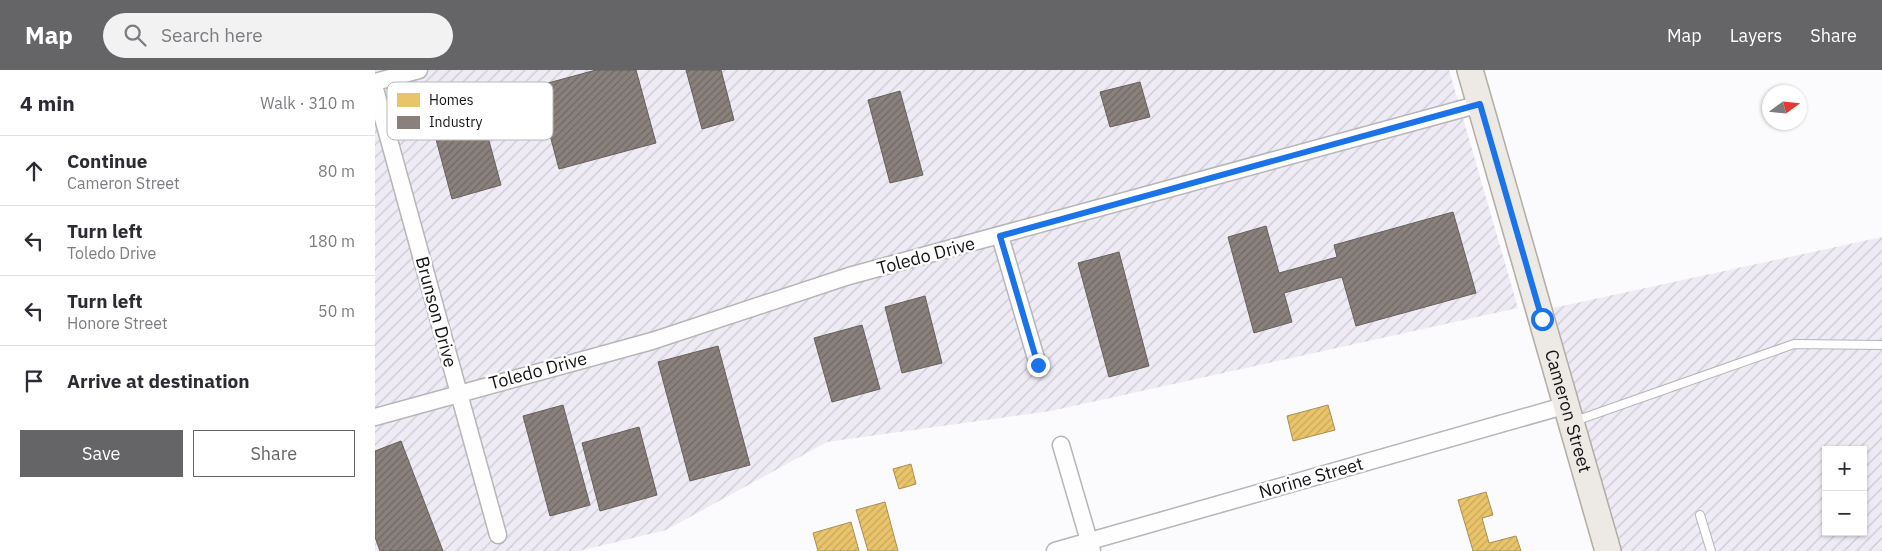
<!DOCTYPE html>
<meta charset="utf-8">
<style>
body{margin:0;font-family:"IBM Plex Sans",sans-serif;background:#f2f2f3;color:#2b2b33}
.controls{position:absolute;right:15px;bottom:15px;display:grid;overflow:hidden;border-radius:0px;box-shadow:0 1px 4px #0004}
.controls button{width:45px;height:45px;display:grid;place-items:center;padding:0;border:0;border-bottom:1px solid #e1e1e2;background:#fff;color:#2b2b33;font:25px sans-serif}
.compass{position:absolute;left:1387px;top:15px;width:45px;height:45px;border-radius:50%;background:#fff;box-shadow:0 1px 4px #0004;rotate:75deg}
.stop{position:absolute;width:15px;height:15px;margin:-11px;border:4px solid #1a73e8;border-radius:50%;background:#fff}
.stop.end{background:#1a73e8;border-color:#fff;box-shadow:0 1px 5px #0008}
.list{margin:0;padding:0;list-style:none}
h2{display:flex;justify-content:space-between;align-items:center;height:65px;margin:0;padding:0 20px;font-size:21px}
h2 small{font-size:16px;font-weight:400;color:#7c7c81}
.list li{display:grid;grid-template-columns:32px 1fr auto;gap:15px;align-items:center;box-sizing:border-box;height:70px;padding:0 20px;border-top:1px solid #e1e1e2}
.list b{display:block;font-size:19px;white-space:nowrap}
.list p{margin:0;font-size:16px;white-space:nowrap;color:#7c7c81}
.list em{font-size:16px;font-style:normal;color:#7c7c81}
.actions{display:flex;gap:10px;padding:15px 20px}
.actions a{flex:1;padding:11px 0;border:1px solid #656467;border-radius:0px;text-align:center;font-size:18px;color:#656467}
.actions .main{background:#656467;color:#fff}
.icon{flex:none;width:28px;height:28px;fill:none;stroke:currentColor;stroke-width:2;stroke-linecap:round;stroke-linejoin:round}
.map{position:relative;flex:none;width:1507px;height:481px;overflow:hidden}
header{display:flex;align-items:center;gap:30px;box-sizing:border-box;height:70px;padding:0 25px;background:#656467;color:#fff}
header strong{font-size:24px}
nav{display:flex;gap:28px;margin-inline-start:auto;font-size:18px}
.search{width:350px;height:45px;background:#f2f2f3;display:flex;align-items:center;gap:12px;box-sizing:border-box;padding:0 18px;border-radius:28px;color:#7c7c81;font-size:19px}
main{display:flex}
aside{flex:1;background:#fff}
.map>svg:first-child{display:block}
</style>
<header>
<strong>Map</strong>
<div class="search"><svg class="icon" aria-label="search" viewBox="0 0 24 24"><circle cx="10" cy="10" r="6"/><path d="M15 15l6 6"/></svg>Search here</div>
<nav><a>Map</a><a>Layers</a><a>Share</a></nav>
</header>
<main>
<aside>
<h2>4 min<small>Walk · 310 m</small></h2>
<ul class="list">
<li><svg class="icon" aria-label="ahead" viewBox="0 0 24 24"><path d="M12 20V5M6 11l6-6 6 6"/></svg><div><b>Continue</b><p>Cameron Street</p></div><em>80 m</em></li>
<li><svg class="icon" aria-label="left" viewBox="0 0 24 24"><path d="M17 20v-9H6M10 6l-5 5 5 5"/></svg><div><b>Turn left</b><p>Toledo Drive</p></div><em>180 m</em></li>
<li><svg class="icon" aria-label="left" viewBox="0 0 24 24"><path d="M17 20v-9H6M10 6l-5 5 5 5"/></svg><div><b>Turn left</b><p>Honore Street</p></div><em>50 m</em></li>
<li><svg class="icon" aria-label="arrive" viewBox="0 0 24 24"><path d="M6 21V4h12l-3 4 3 4H6"/></svg><div><b>Arrive at destination</b></div></li>
</ul>
<div class="actions"><a class="main">Save</a><a>Share</a></div>
</aside>
<div class="map">
<svg width="1507" height="481" viewBox="0 0 1507 481">
<defs>
<pattern id="industrial-furrows" width="10" height="10" patternUnits="userSpaceOnUse" patternTransform="scale(1.25)"><rect width="10" height="10" fill="#eeebf5"/><path d="M-1 1l2-2M0 10L10 0M9 11l2-2" fill="none" stroke="#cbc9d1"/></pattern>
<pattern id="homes-hatch" width="6" height="6" patternUnits="userSpaceOnUse" patternTransform="scale(1.25)"><rect width="6" height="6" fill="#e9c46a"/><path d="M-1 1l2-2M0 6l6-6M5 7l2-2" fill="none" stroke="#c7a85b"/></pattern>
<pattern id="industry-hatch" width="6" height="6" patternUnits="userSpaceOnUse" patternTransform="scale(1.25)"><rect width="6" height="6" fill="#8a817c"/><path d="M-1 1l2-2M0 6l6-6M5 7l2-2" fill="none" stroke="#706865"/></pattern>
</defs>
<rect width="100%" height="100%" fill="#fbfafd"/>
<path fill="url(#industrial-furrows)" fill-rule="evenodd" d="M0 0H1074L1143 238 676 341 452 372 291 460 204 481H0Z
M1507 167V481H1246L1178 238ZM1451 380H1488V462H1451Z"/>
<path fill="url(#homes-hatch)" stroke="#a98f51" d="M953 335 960 360 918 371 912 346Z
M536 394 541 414 524 419 518 399Z
M1111 422 1118 445 1107 448 1114 473 1141 466 1146 481H1098L1083 430Z
M510 432 523 481H493L481 440Z
M476 452 484 481H443L438 463Z"/>
<path fill="url(#industry-hatch)" stroke="#67605d" d="M221 0H261L281 73 184 99 162 16Z
M311 0H346L359 50 327 59Z
M765 12 775 47 735 57 725 22Z
M525 21 548 105 515 113 493 30Z
M104 34 126 115 77 129 55 47Z
M1078 142 1101 223 981 256 967 207 909 223 917 252 879 263 853 167 891 156 904 203 962 187 959 175Z
M744 182 774 296 734 307 703 193Z
M550 226 567 293 527 303 510 237Z
M487 255 505 319 457 332 439 268Z
M343 276 375 395 315 411 283 292Z
M188 335 215 435 175 446 148 346Z
M264 357 282 425 225 441 207 373Z
M26 371 68 481H5L0 467V381Z"/>
<g fill="none" stroke-linecap="round" stroke-linejoin="round">
<g stroke="#b6b5b8" stroke-width="10">
<path id="service" d="M1200 351 1419 274 1507 275
M1325 445 1336 481"/>
</g>
<g stroke="#b6b5b8" stroke-width="19">
<path id="minor" d="M0 12 44 0
M0 19 123 465
M625 166 663 295
M0 347 277 271 474 206 1105 34
M686 375 717 481
M680 481 1192 335"/>
</g>
<g stroke="#b1aca4" stroke-width="28">
<g id="primary">
<path id="s1" d="M1095 0 1233 481"/>
</g>
</g>
<use href="#service" stroke="#fefeff" stroke-width="8"/>
<use href="#minor" stroke="#fefeff" stroke-width="16"/>
<use href="#primary" stroke="#edeae5" stroke-width="25"/>
</g>
<g fill="none" stroke-linecap="round" stroke-linejoin="round">
<path stroke="#1a73e8" stroke-width="6" d="M663 295 625 166 1105 34 1167 249"/>
</g>
<g text-anchor="middle" stroke-width="5" stroke-linejoin="round" paint-order="stroke">
<g font-size="18" fill="#141416" stroke="#fff">
<text transform="translate(551 186) rotate(-15)" y="6">Toledo Drive</text>
<text transform="translate(61 242) rotate(75)" y="6">Brunson Drive</text>
<text transform="translate(163 301) rotate(-15)" y="6">Toledo Drive</text>
<text dy="6" stroke="none"><textPath href="#s1" startOffset="355">Cameron Street</textPath></text>
<text transform="translate(936 408) rotate(-16)" y="6">Norine Street</text>
</g>
</g>
<rect x="12" y="12" width="166" height="58" rx="8" fill="#fff" stroke="#b8b8b9" stroke-width="1"/>
<rect x="22" y="23" width="23" height="14" fill="#e9c46a"/>
<rect x="22" y="46" width="23" height="13" fill="#8a817c"/>
<g font-size="14" fill="#141416">
<text x="54" y="35">Homes</text>
<text x="54" y="57">Industry</text>
</g>
</svg>
<div class="controls">
<button>+</button>
<button>−</button>
</div>
<svg class="compass" viewBox="-18 -18 36 36"><path d="M0-13l5 13h-10z" fill="#e53935"/><path d="M0 13l5-13h-10z" fill="#7c7c81"/></svg>
<div class="stop" style="left:1167px;top:249px"></div>
<div class="stop end" style="left:663px;top:295px"></div>
</div>
</main>
